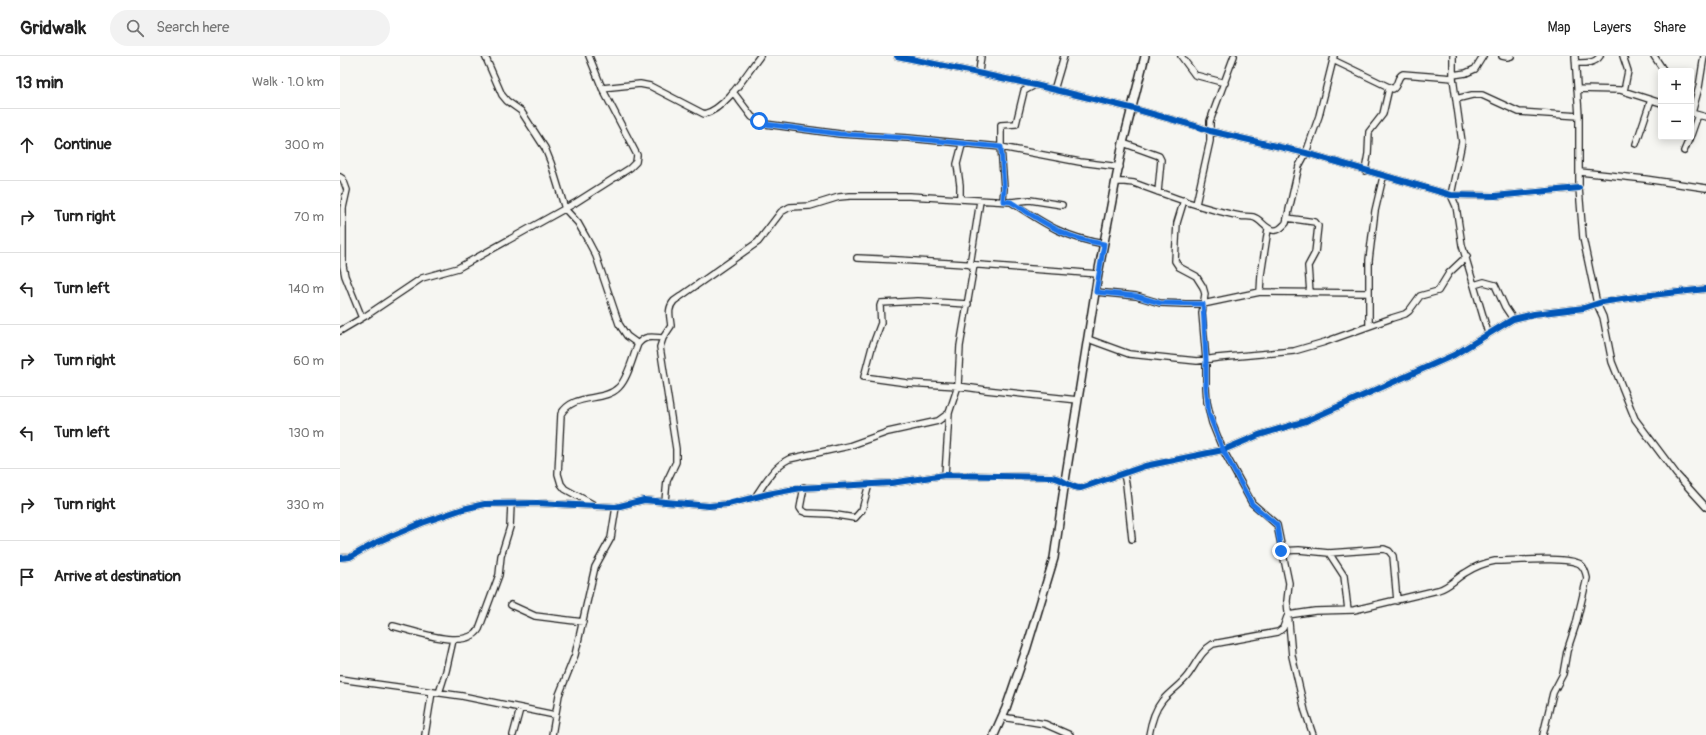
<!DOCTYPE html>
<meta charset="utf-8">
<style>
body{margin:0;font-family:Pangolin,sans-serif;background:#f2f2f2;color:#222}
.controls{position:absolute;right:12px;top:12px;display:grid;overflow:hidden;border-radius:4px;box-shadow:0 2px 10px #0003}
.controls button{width:36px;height:36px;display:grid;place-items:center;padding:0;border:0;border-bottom:1px solid #e0e0e0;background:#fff;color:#222;font:20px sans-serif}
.stop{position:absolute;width:12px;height:12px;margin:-9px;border:3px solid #1a73e8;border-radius:50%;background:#fff}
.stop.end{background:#1a73e8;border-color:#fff;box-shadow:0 1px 4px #0008}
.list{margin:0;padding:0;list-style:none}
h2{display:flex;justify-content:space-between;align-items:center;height:52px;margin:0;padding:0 16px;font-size:17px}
h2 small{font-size:13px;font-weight:400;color:#767676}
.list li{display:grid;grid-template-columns:26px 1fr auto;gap:12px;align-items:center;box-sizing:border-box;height:72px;padding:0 16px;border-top:1px solid #e0e0e0}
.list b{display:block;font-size:15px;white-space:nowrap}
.list em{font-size:13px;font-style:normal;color:#767676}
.icon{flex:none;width:22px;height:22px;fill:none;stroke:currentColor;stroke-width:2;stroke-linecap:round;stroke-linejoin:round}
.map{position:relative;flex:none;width:1366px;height:679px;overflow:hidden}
header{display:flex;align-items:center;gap:24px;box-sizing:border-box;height:56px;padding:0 20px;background:#fff;border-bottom:1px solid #e0e0e0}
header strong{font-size:19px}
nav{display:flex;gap:22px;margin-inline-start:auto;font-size:14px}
.search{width:280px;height:36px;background:#f2f2f2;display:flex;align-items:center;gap:10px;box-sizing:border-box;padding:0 14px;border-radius:22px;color:#767676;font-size:15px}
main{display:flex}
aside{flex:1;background:#fff}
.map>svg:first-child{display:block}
</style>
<header>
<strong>Gridwalk</strong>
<div class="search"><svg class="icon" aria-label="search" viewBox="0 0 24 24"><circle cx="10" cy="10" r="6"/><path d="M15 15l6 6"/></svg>Search here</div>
<nav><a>Map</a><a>Layers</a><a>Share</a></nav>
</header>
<main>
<aside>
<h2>13 min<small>Walk · 1.0 km</small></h2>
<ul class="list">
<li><svg class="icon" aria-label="ahead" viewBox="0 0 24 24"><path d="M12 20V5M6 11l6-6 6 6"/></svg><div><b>Continue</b></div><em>300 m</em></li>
<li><svg class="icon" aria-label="right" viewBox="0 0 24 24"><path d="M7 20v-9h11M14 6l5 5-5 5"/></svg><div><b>Turn right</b></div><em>70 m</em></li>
<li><svg class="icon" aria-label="left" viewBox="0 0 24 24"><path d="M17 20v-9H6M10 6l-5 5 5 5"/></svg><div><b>Turn left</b></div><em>140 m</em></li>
<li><svg class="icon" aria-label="right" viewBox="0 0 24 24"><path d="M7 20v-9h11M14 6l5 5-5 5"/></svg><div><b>Turn right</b></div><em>60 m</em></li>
<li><svg class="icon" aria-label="left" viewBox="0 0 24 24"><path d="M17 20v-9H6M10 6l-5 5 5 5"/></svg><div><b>Turn left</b></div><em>130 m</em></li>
<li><svg class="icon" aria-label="right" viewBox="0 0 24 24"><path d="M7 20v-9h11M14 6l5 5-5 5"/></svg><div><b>Turn right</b></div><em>330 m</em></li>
<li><svg class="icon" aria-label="arrive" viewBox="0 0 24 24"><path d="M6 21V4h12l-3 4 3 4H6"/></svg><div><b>Arrive at destination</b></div></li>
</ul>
</aside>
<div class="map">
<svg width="1366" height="679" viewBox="0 0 1366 679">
<rect width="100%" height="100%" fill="#f6f6f2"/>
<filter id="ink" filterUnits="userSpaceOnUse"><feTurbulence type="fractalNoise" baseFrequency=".025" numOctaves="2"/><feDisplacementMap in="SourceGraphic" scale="8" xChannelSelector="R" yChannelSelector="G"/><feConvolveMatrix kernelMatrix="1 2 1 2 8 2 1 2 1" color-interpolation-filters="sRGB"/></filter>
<g filter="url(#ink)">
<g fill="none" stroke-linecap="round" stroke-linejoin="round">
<g stroke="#1c1c1c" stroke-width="8">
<path id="minor" d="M145 0 162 39 167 45 181 55 205 92 211 107 225 153 238 167 247 183 256 200 279 268 287 280 298 288
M557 0 695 29 791 52 859 71 870 75 966 97 1111 139 1155 140 1239 132
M841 0 855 19 885 27
M1113 0V22L1122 86 1111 139 1116 150 1122 189 1148 277
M1162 0 1167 1 1171 0
M1235 0 1239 60V132L1243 182 1257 248 1263 261 1272 306 1295 363 1337 419 1366 451
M1283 0 1288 15 1284 35
M1314 0 1324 15
M993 4 1053 33C1059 29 1056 21 1063 18L1113 22
M1236 7C1244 7 1255 8 1260 0
M639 16 641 0
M1113 19 1126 17 1135 13 1143 0
M262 32 300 28 310 30 364 58C386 53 407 17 420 0
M1237 33 1280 34 1321 47
M714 34 724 0
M393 36 412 61 425 68 500 78 568 82 661 91 740 106 780 111
M1116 43 1132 39H1142L1179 56 1239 60
M1352 57 1359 31 1364 0
M1355 58 1366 61
M1351 79 1358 59
M783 87 819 100 821 104 818 136
M1296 88 1311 44
M1344 95 1350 81
M1025 115 1028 98 1029 76 1043 58 1049 32
M1240 116 1305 123 1366 132
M0 121 3 123 7 134 3 152V210L5 220 22 262
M776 126H785L794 127C829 140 864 153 900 160 904 161 909 160 913 161 921 163 925 173 933 174 939 175 942 171 946 167L959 110 966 97 979 60 994 0
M620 143V129L617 108 622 89
M844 144 837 167 835 205 839 211 856 220 863 231 865 238 862 257 866 304V331L867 346 872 367 883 394 912 447 937 469 949 527 947 545 952 600 965 655 973 679
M663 145 664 132 661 91V69L676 68 684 35 695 29
M671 146C705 168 723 181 764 188
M856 148 870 85V65L894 0
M947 162 975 166 978 170 975 197 968 210 970 237
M517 202C597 205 678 212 758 218
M630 209 640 145
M1134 229 1144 226 1155 229 1165 251 1173 263
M756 236 796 240 820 247 846 248H863L920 236 1029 237
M920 236 921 219 928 173
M628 248 578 245 541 247 540 250 541 267 532 291 524 321 567 327 618 330 646 334 738 344
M1029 270V204L1035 155 1043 121
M0 275 27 259 82 222 118 212 235 147 290 112 296 106 297 99 262 32 249 0
M748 283 789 298 857 305 877 302 954 295 985 286 1052 262 1065 258 1069 255 1080 240 1098 235 1109 217 1127 200
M784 418 786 428 792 483
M605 419 609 357 618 330 620 290 634 209
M464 431 460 452 462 455 467 457 490 458 515 462 522 454 529 428
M415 441C425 427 433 411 449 403L509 390 548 376 598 365 609 357
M325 445 327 425 336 406V393L320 291 323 282 331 270C330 260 327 253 334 245L418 186 441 156 450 151 470 150 499 141 510 140H569L671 146 690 144 722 149
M256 450 225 433 221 428 218 418 221 358C234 336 264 347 279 331 288 322 293 300 298 288 305 279 312 281 323 282
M941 495 959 494 989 497 1044 493 1049 495 1053 500 1057 545
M989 497 1004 520 1008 554
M0 502 10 501 37 486 82 467 123 453 145 448 197 447 276 451 304 444 369 450 388 448 428 438 461 432 551 427 605 419 711 421C723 422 729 432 741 432L805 410 883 394 919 379 966 365 1114 299 1173 263 1194 258 1244 252 1262 246 1302 240 1366 233
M171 549 195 560 243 566
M948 559 975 555 1014 554 1098 534C1109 531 1115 523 1125 517 1134 511 1144 507 1155 505 1173 505 1226 500 1240 508 1244 511 1246 517 1247 522L1236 568 1227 595 1223 618 1213 637 1203 679
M53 570C74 575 126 595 139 573L159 519 161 500 170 471 171 448
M0 623 122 640 215 659
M99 637 106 615 113 584
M662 661 705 668 730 679
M85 679 92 636
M173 679 180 653
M212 679 219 639 235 599 255 511 271 482 276 451
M809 679C811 667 814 655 822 645 830 635 841 629 848 619 856 608 861 595 873 588L938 576 943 572 947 561"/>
</g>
<g stroke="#1c1c1c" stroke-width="10">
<path id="tertiary" d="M654 679 666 652 687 591 714 502 725 425 758 218 783 87 805 0"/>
</g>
<use href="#minor" stroke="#f6f6f2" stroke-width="5.5"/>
<use href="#tertiary" stroke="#f6f6f2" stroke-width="7"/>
<g stroke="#f6f6f2" stroke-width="8">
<path id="cycleway" d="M557 0 695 29 791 52 859 71 870 75 966 97 1111 139 1155 140 1239 132
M0 502 10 501 37 486 82 467 123 453 145 448 197 447 276 451 304 444 369 450 388 448 428 438 461 432 551 427 605 419 711 421C723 422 729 432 741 432L805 410 883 394 919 379 966 365 1114 299 1173 263 1194 258 1244 252 1262 246 1302 240 1366 233"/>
</g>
<use href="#cycleway" stroke="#0057b8" stroke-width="6"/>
</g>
</g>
<g fill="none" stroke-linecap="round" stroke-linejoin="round" filter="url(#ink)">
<path stroke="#1a73e8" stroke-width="5" d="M419 65 425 68 500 78 568 82 661 91 664 132 663 145 671 146C704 167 724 182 764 188L756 236 796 240 820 247 863 248 866 304V330L869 358 883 394 912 448 937 469 941 495"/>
</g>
</svg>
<div class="controls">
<button>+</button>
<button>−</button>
</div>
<div class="stop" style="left:419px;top:65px"></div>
<div class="stop end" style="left:941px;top:495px"></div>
</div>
</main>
